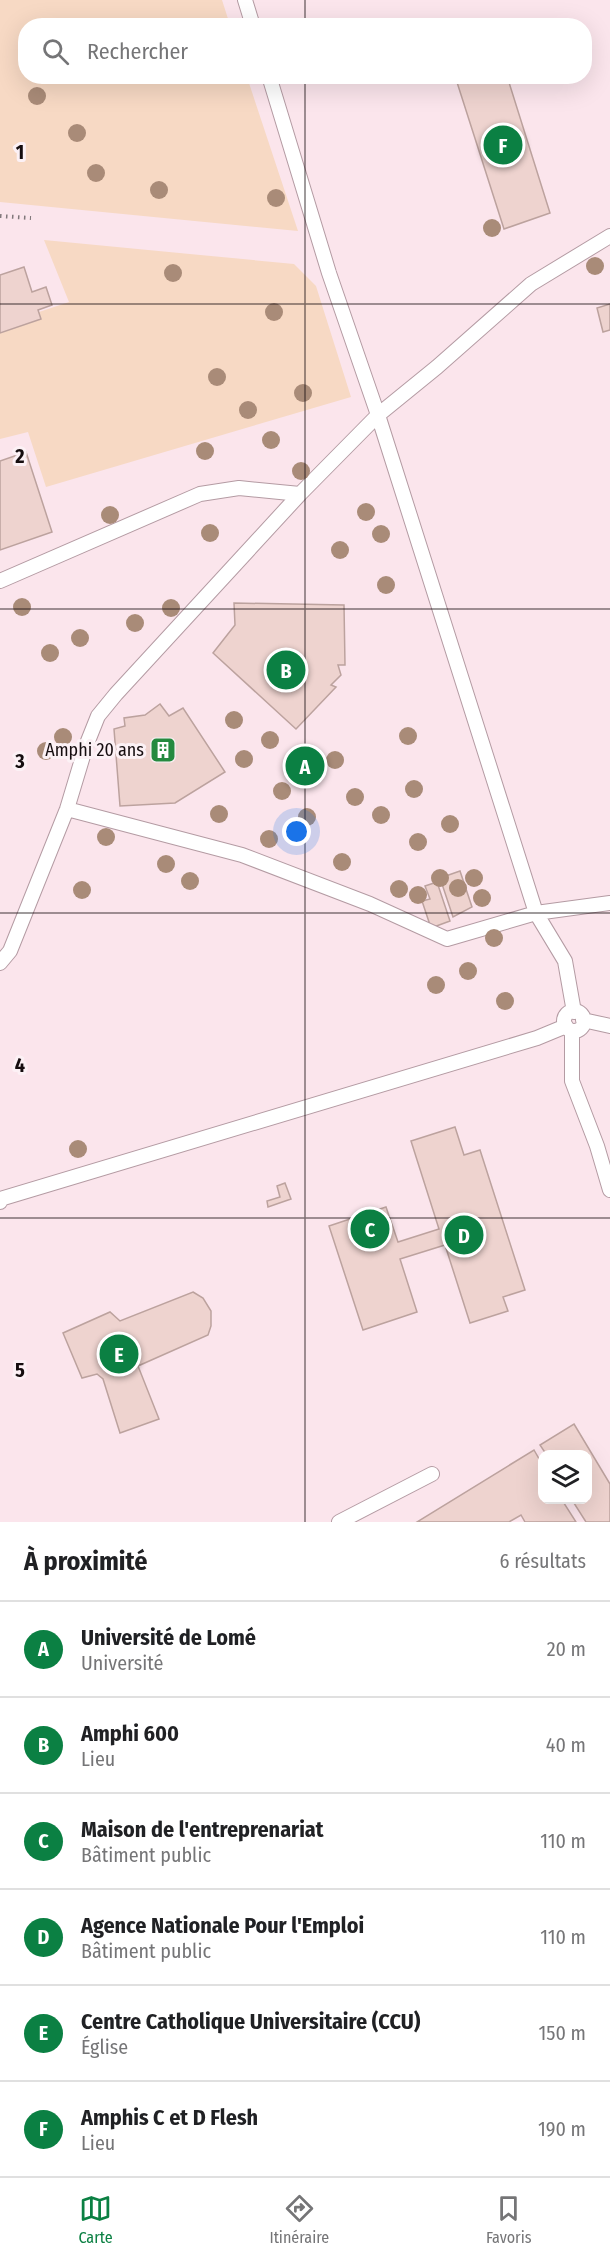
<!DOCTYPE html>
<html lang="fr">
<meta charset="utf-8">
<style>
body{margin:0;font-family:"Fira Sans Condensed",sans-serif;background:#f2f2f2;color:#202124}
.controls{position:absolute;right:18px;bottom:18px;display:grid;overflow:hidden;border-radius:12px;box-shadow:0 6px 24px #0002}
.controls button{width:54px;height:54px;display:grid;place-items:center;padding:0;border:0;border-bottom:2px solid #e0e0e0;background:#fff;color:#202124;font:30px sans-serif}
.you{position:absolute;left:297px;top:832px;width:21px;height:21px;margin:-15px;border:4px solid #fff;border-radius:50%;background:#1a73e8;box-shadow:0 0 0 9px #1a73e833}
.badge{display:grid;place-items:center;width:39px;height:39px;border-radius:50%;background:#0b8043;color:#fff;font-size:20px;font-weight:700}
.pin{position:absolute;translate:-50% -50%;border:3px solid #fff;box-shadow:0 2px 6px #0006}
.list{margin:0;padding:0;list-style:none}
h2{display:flex;justify-content:space-between;align-items:center;height:78px;margin:0;padding:0 24px;font-size:26px}
h2 small{font-size:20px;font-weight:400;color:#757577}
.list li{display:grid;grid-template-columns:39px 1fr auto;gap:18px;align-items:center;box-sizing:border-box;height:96px;padding:0 24px;border-top:2px solid #e0e0e0}
.list b{display:block;font-size:22px;white-space:nowrap}
.list p{margin:0;font-size:20px;white-space:nowrap;color:#757577}
.list em{font-size:20px;font-style:normal;color:#757577}
.icon{flex:none;width:33px;height:33px;fill:none;stroke:currentColor;stroke-width:2;stroke-linecap:round;stroke-linejoin:round}
.map{position:relative;flex:none;width:610px;height:1522px;overflow:hidden}
.search{position:absolute;background:#fff;box-shadow:0 6px 24px #0002;left:18px;right:18px;top:18px;height:66px;display:flex;align-items:center;gap:15px;box-sizing:border-box;padding:0 21px;border-radius:24px;color:#757577;font-size:22px}
.sheet{height:654px;background:#fff}
nav{display:flex;justify-content:space-around;align-items:center;box-sizing:border-box;height:84px;border-top:2px solid #e0e0e0;background:#fff;font-size:16px;color:#757577}
nav a{display:grid;justify-items:center;gap:3px}
nav .on{color:#0b8043}
.map>svg:first-child{display:block}
</style>
<div class="map">
<svg width="610" height="1522" viewBox="0 0 610 1522">
<rect width="100%" height="100%" fill="#fcf1f5"/>
<path fill="#fbe5ec" fill-rule="evenodd" d="M0 0H610V1522H0ZM26 26H584V76H26ZM542 1454H588V1500H542Z"/>
<path fill="#f7d9c4" d="M0 0H222L230 25 26 26V76L247 77 298 231 0 202Z
M44 240 294 264 316 286 351 397 46 487 28 432 0 439V325L69 302Z"/>
<path fill="#eed3cf" stroke="#bca29e" stroke-width="1.5" d="M455 76H507L550 213 504 229Z
M24 267 32 292 46 287 52 305 38 310 41 319 0 333V275Z
M610 304V330L603 332 597 308Z
M26 452 52 532 0 550V461Z
M234 603 344 605 345 665H338L341 675 331 685 336 687 296 729 213 653 235 625Z
M160 704 169 716 183 708 225 772 175 803 120 806 114 729 125 726 124 718 145 715Z
M460 871 472 907 453 917 440 878Z
M437 882 450 921 431 928 422 901 430 899 425 886Z
M455 1127 464 1155 480 1150 525 1290 503 1297 508 1311 470 1323 445 1245 400 1259 417 1312 363 1330 329 1226 386 1207 398 1242 439 1229 411 1141Z
M285 1183 291 1199 268 1207 267 1201 280 1197 277 1186Z
M193 1292 203 1298 211 1311V1326L208 1335 138 1366 159 1419 120 1433 103 1379 97 1374 82 1378 63 1333 110 1312 120 1321Z
M574 1424 610 1484V1522H586L572 1500H588V1454H546L540 1445Z
M534 1450 542 1464V1500H562L576 1522H525L521 1515 509 1522H417Z"/>
<g fill="none" stroke-linecap="round" stroke-linejoin="round">
<g stroke="#b49ba3" stroke-width="16">
<path id="lane" d="M245 0 253 26
M269 76 329 273 378 415 536 913 565 961 574 1012
M0 581 200 494 239 488 300 494
M67 809 242 855 370 904 447 939 536 913 610 903
M0 963 10 951 67 809 86 746 98 716 116 694 300 494 378 415 437 367 531 284 610 236
M564 1021a10 10 0 1 1 20 0a10 10 0 1 1-20 0Z
M583 1020 610 1026
M572 1031V1081L597 1146 610 1190
M0 1202V1199L537 1038 566 1026
M339 1522 432 1474"/>
</g>
<path stroke="#80777a" stroke-width="4" stroke-dasharray="1.5 4.5" stroke-linecap="butt" d="M0 216 31 218"/>
<use href="#lane" stroke="#fff" stroke-width="14"/>
</g>
<g fill="#a98b78">
<circle cx="37" cy="96" r="9"/>
<circle cx="77" cy="133" r="9"/>
<circle cx="96" cy="173" r="9"/>
<circle cx="159" cy="190" r="9"/>
<circle cx="276" cy="198" r="9"/>
<circle cx="492" cy="228" r="9"/>
<circle cx="595" cy="266" r="9"/>
<circle cx="173" cy="273" r="9"/>
<circle cx="274" cy="312" r="9"/>
<circle cx="217" cy="377" r="9"/>
<circle cx="303" cy="393" r="9"/>
<circle cx="248" cy="410" r="9"/>
<circle cx="271" cy="440" r="9"/>
<circle cx="205" cy="451" r="9"/>
<circle cx="301" cy="471" r="9"/>
<circle cx="366" cy="512" r="9"/>
<circle cx="110" cy="515" r="9"/>
<circle cx="210" cy="533" r="9"/>
<circle cx="381" cy="534" r="9"/>
<circle cx="340" cy="550" r="9"/>
<circle cx="386" cy="585" r="9"/>
<circle cx="22" cy="607" r="9"/>
<circle cx="171" cy="608" r="9"/>
<circle cx="135" cy="623" r="9"/>
<circle cx="80" cy="638" r="9"/>
<circle cx="50" cy="653" r="9"/>
<circle cx="234" cy="720" r="9"/>
<circle cx="408" cy="736" r="9"/>
<circle cx="63" cy="737" r="9"/>
<circle cx="270" cy="740" r="9"/>
<circle cx="46" cy="751" r="9"/>
<circle cx="244" cy="759" r="9"/>
<circle cx="335" cy="760" r="9"/>
<circle cx="414" cy="789" r="9"/>
<circle cx="282" cy="791" r="9"/>
<circle cx="355" cy="797" r="9"/>
<circle cx="219" cy="814" r="9"/>
<circle cx="381" cy="815" r="9"/>
<circle cx="307" cy="817" r="9"/>
<circle cx="450" cy="824" r="9"/>
<circle cx="106" cy="837" r="9"/>
<circle cx="269" cy="839" r="9"/>
<circle cx="418" cy="842" r="9"/>
<circle cx="342" cy="862" r="9"/>
<circle cx="166" cy="864" r="9"/>
<circle cx="440" cy="878" r="9"/>
<circle cx="474" cy="878" r="9"/>
<circle cx="190" cy="881" r="9"/>
<circle cx="458" cy="888" r="9"/>
<circle cx="399" cy="889" r="9"/>
<circle cx="82" cy="890" r="9"/>
<circle cx="418" cy="895" r="9"/>
<circle cx="482" cy="898" r="9"/>
<circle cx="494" cy="938" r="9"/>
<circle cx="468" cy="971" r="9"/>
<circle cx="436" cy="985" r="9"/>
<circle cx="505" cy="1001" r="9"/>
<circle cx="78" cy="1149" r="9"/>
</g>
<path fill="none" stroke="#150d0f" stroke-width="1.5" stroke-opacity="0.55" d="M305 0V26M305 76V1522M0 304H610M0 609H610M0 913H610M0 1218H610"/>
<defs>
<g id="building-square" transform="scale(1.35)"><rect x="-9" y="-9" width="18" height="18" rx="4" fill="#248a3f" stroke="#fcf1f5"/><path d="M-4-6H4V6H1V3H-1V6H-4ZM-2.5-4.3h1.7v1.8h-1.7ZM.8-4.3h1.7v1.8H.8ZM-2.5-1h1.7V.8h-1.7ZM.8-1h1.7V.8H.8Z" fill="#fff"/></g>
</defs>
<g fill-rule="evenodd">
<use href="#building-square" x="163" y="750"/>
</g>
<g text-anchor="middle" stroke-width="6" stroke-linejoin="round" paint-order="stroke">
<g font-size="18" fill="#150d0f" stroke="#fcf1f5" text-anchor="end">
<text x="144" y="756">Amphi 20 ans</text>
</g>
</g>
<g font-size="20" text-anchor="middle" font-weight="bold" fill="#150d0f" stroke="#fcf1f5" stroke-width="6" stroke-linejoin="round" paint-order="stroke">
<text x="20" y="159">1</text>
<text x="20" y="463">2</text>
<text x="20" y="768">3</text>
<text x="20" y="1072">4</text>
<text x="20" y="1377">5</text>
</g>
</svg>
<div class="controls">
<button><svg class="icon" aria-label="layers" viewBox="0 0 24 24"><path d="M12 4l9 5-9 5-9-5zM3 14l9 5 9-5"/></svg></button>
</div>
<div class="you"></div>
<div class="pin badge" style="left:305px;top:766px">A</div>
<div class="pin badge" style="left:286px;top:670px">B</div>
<div class="pin badge" style="left:370px;top:1229px">C</div>
<div class="pin badge" style="left:464px;top:1235px">D</div>
<div class="pin badge" style="left:119px;top:1354px">E</div>
<div class="pin badge" style="left:503px;top:145px">F</div>
<div class="search"><svg class="icon" aria-label="search" viewBox="0 0 24 24"><circle cx="10" cy="10" r="6"/><path d="M15 15l6 6"/></svg>Rechercher</div>
</div>
<section class="sheet">
<h2>À proximité<small>6 résultats</small></h2>
<ul class="list">
<li><span class="badge">A</span><div><b>Université de Lomé</b><p>Université</p></div><em>20 m</em></li>
<li><span class="badge">B</span><div><b>Amphi 600</b><p>Lieu</p></div><em>40 m</em></li>
<li><span class="badge">C</span><div><b>Maison de l'entreprenariat</b><p>Bâtiment public</p></div><em>110 m</em></li>
<li><span class="badge">D</span><div><b>Agence Nationale Pour l'Emploi</b><p>Bâtiment public</p></div><em>110 m</em></li>
<li><span class="badge">E</span><div><b>Centre Catholique Universitaire (CCU)</b><p>Église</p></div><em>150 m</em></li>
<li><span class="badge">F</span><div><b>Amphis C et D Flesh</b><p>Lieu</p></div><em>190 m</em></li>
</ul>
</section>
<nav>
<a class="on"><svg class="icon" aria-label="map" viewBox="0 0 24 24"><path d="M3 6l6-2 6 2 6-2v14l-6 2-6-2-6 2zM9 4v14M15 6v14"/></svg>Carte</a>
<a><svg class="icon" aria-label="directions" viewBox="0 0 24 24"><path d="M12 3l9 9-9 9-9-9zM9 14v-3h6M13 9l2 2-2 2"/></svg>Itinéraire</a>
<a><svg class="icon" aria-label="saved" viewBox="0 0 24 24"><path d="M7 4h10v16l-5-4-5 4z"/></svg>Favoris</a>
</nav>
